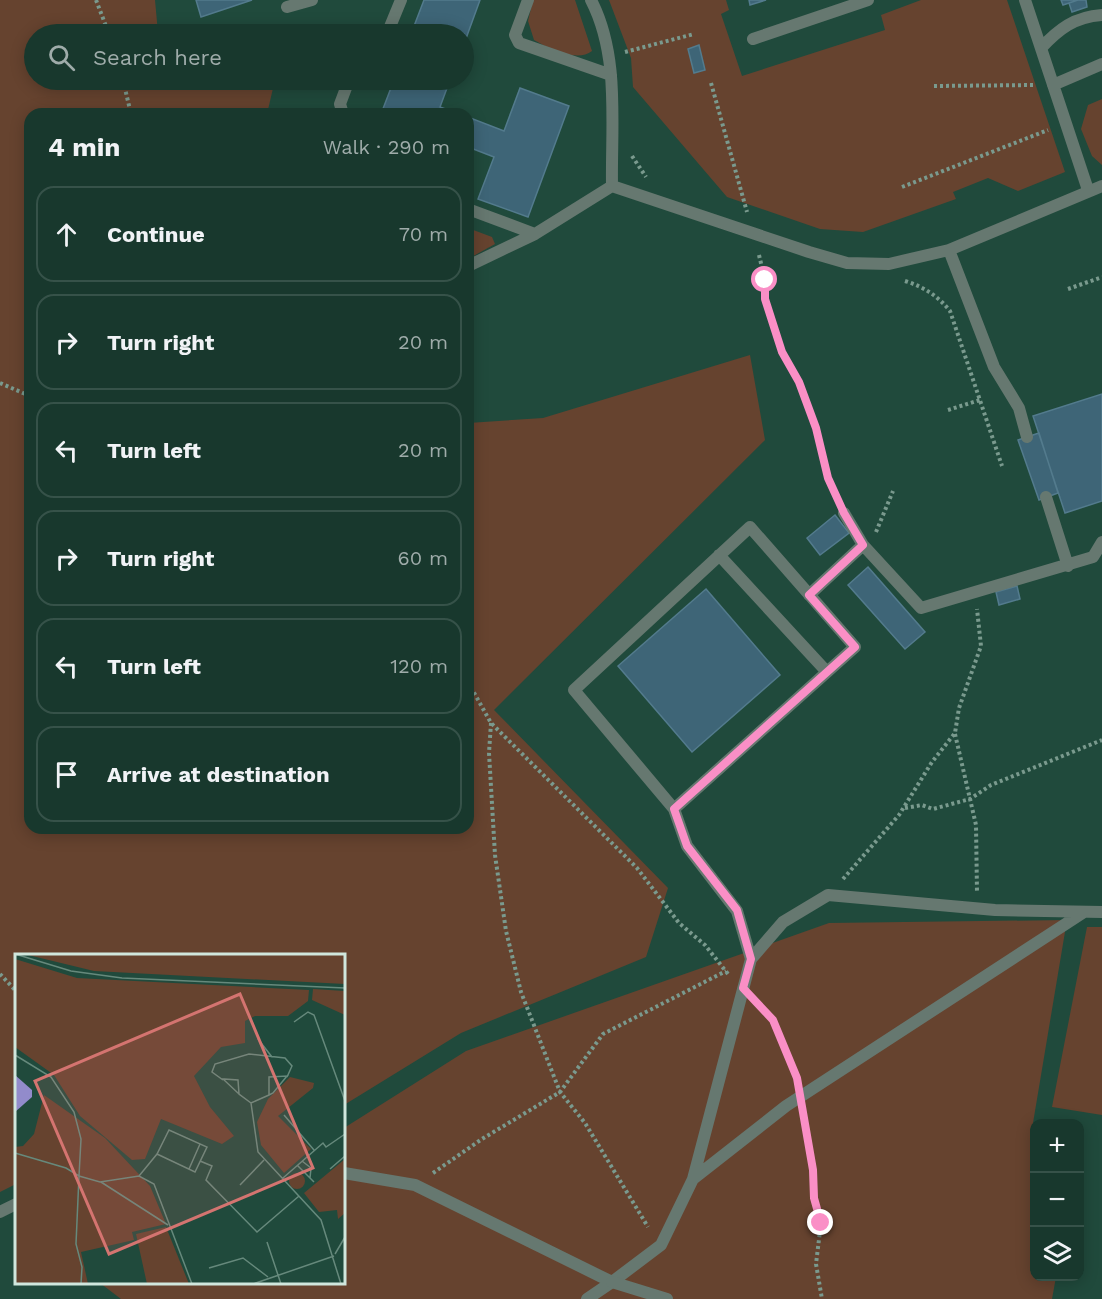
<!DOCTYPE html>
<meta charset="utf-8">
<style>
body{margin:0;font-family:"Work Sans",sans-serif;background:#213f35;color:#f1f3f6}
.controls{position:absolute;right:18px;bottom:18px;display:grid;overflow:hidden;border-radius:12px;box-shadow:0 3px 15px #0003}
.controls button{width:54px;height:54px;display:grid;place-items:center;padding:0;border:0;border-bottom:2px solid #365249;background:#18382d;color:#f1f3f6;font:30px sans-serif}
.stop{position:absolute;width:18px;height:18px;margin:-14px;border:4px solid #fa8fc6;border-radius:50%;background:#fff}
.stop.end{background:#fa8fc6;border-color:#fff;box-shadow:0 2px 6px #0008}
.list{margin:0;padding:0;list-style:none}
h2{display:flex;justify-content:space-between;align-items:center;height:78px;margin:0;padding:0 24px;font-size:26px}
h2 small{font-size:20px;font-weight:400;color:#9facaa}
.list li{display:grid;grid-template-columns:39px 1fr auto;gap:18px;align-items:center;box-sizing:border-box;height:96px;margin:0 12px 12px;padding:0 12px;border:2px solid #365249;border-radius:18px}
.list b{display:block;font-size:22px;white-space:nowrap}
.list em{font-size:20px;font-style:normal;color:#9facaa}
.icon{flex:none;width:33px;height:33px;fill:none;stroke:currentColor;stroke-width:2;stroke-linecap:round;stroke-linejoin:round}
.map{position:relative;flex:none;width:1102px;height:1299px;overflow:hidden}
.search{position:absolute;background:#18382d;box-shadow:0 3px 15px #0003;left:24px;top:24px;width:450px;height:66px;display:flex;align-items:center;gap:15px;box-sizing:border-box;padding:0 21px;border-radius:33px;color:#9facaa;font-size:22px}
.panel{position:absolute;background:#18382d;box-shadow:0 3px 15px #0003;left:24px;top:108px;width:450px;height:726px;border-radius:18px}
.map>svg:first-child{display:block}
</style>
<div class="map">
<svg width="1102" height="1299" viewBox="0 0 1102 1299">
<rect width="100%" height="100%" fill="#204a3c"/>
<path fill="#66432f" d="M0 0H155L158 33 162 34H34V80H264L274 84 267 114H30V828H468V423L543 418 750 355 765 440 494 710 668 888 646 957 461 1033 344 1105V956H16V1184L0 1192Z
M533 0H575L592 51C577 63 548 48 534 40L528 21Z
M609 0H726L729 10 721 14 742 76 885 30 881 15 921 0H1007L1065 172 1018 191 988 178 953 192 956 199 863 232 820 229 727 197 633 87 631 58Z
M1102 99V165L1092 156 1081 129 1088 105Z
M468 228 492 237 495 244 468 259Z
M1067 920 1033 1123 1034 1276 1056 1277 1052 1299H121L100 1283 344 1282V1128L466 1051 829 923Z
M1087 927H1102V1115L1052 1107Z"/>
<path fill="#3e6577" stroke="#537b8d" stroke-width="1.5" d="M196 0H252L201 17Z
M424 0H480L464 44V34H411Z
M749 0H766L750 5Z
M1061 0H1078L1063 5Z
M1078 0H1086L1087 7 1072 12 1069 3Z
M699 45 705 70 694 73 688 49Z
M394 80H450L440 107 459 114H381Z
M520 88 569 106 528 217 478 199 494 157 468 147V117L504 131Z
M1102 394V501L1065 513 1033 416Z
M1039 433 1058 493 1039 500 1018 440Z
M835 515 849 533 820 555 807 538Z
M868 567 925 632 905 649 848 585Z
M1017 586 1020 599 999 605 996 592Z
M706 589 780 675 692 752 618 666Z"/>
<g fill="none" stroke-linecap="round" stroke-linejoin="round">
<path stroke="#7a9a8e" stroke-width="4" stroke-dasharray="3 3" stroke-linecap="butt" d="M96 0 109 34
M625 52 694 34
M123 80 131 114
M711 83 747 212
M934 86 1035 85
M632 156 646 177
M902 187 1048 130
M759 255 765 280V299L782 352 799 382 816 428 828 478 837 497
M905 281C924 287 938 296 950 311L1002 466
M1068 289 1102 277
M0 383 30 396
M948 410 980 400
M876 532 893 491
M468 682 491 723 637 868 679 923 705 945 728 974
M491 723 489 753 495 855 506 931 521 992 560 1092 585 1123 648 1227
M955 734 976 825 977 892
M905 808 922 805 933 809 970 799 991 785 1102 740
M843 879 899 815 932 762 955 733 959 708 981 646 977 609
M0 974 16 991
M759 1005 773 1020 796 1077
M804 1116 813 1170 814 1198 821 1223 816 1264 822 1299
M433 1173 482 1139 560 1092 603 1034 726 971"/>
<path stroke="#667870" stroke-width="12" d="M528 0 515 35 519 43 611 75
M591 0C620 56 611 124 612 186
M1025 0 1088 190
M287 7 312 0
M387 34 401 0
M753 39 868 0
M1041 48C1059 29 1074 17 1102 15
M1053 85 1102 64
M343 114 340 104 349 80
M612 186 809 252 847 263 889 264 949 250 1102 186
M468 209 535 234
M949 250 994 367 1019 408 1027 437
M468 266 535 234 612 186
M1046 497 1068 566
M844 513 863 545
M719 555 827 672
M809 595 863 545 921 608 1093 557 1102 542
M674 809 855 647 750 527 574 690 674 809 687 846 737 911 751 959
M344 1173 415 1185 612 1282 587 1299
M693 1179 786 1106 1084 912
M0 1212 16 1204
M612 1282 661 1245 693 1179 751 959 783 922 828 895 995 910 1102 912"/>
<path stroke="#667870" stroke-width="12" d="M612 1282 667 1299"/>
</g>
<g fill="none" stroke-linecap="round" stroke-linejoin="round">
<path stroke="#fa8fc6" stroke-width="8" d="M765 280V299L782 352 799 382 816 428 828 478 844 513 863 545 809 595 855 647 674 809 687 846 737 910 751 959 743 988 773 1020 797 1078 813 1170 814 1198 821 1223"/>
</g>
<g transform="translate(15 954)">
<rect width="330" height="330" fill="#204a3c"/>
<path d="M9 0H330V30L79 17ZM0 5 62 24 294 36 293 47 273 62H240L230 67V89L206 93 179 122 195 153 219 182 207 190 146 165 130 205 117 206 65 162 39 121 0 93ZM298 35 330 37V61L297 46ZM275 123 299 129 298 134 263 162 296 195 269 219 246 191 242 168 253 145ZM29 141 90 184 135 232 151 270 117 278 119 286 66 298 73 330H0V193L8 192 19 180ZM330 205V259L323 265 322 256 304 258 289 239ZM274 227a8 8 0 1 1 16 0a8 8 0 1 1-16 0ZM151 273 174 330H132L121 280Z" fill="#66432f"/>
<path d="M0 121 17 136V143L0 158Z" fill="#928bcb"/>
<path fill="none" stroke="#66897c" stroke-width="1.5" d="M0 0 56 17 107 24 330 34M279 68 293 58 299 61 330 147M243 85 257 103M0 101 36 123 59 158 66 185 64 222 51 214 0 199M208 126 197 118 200 110 234 100 270 104 277 112 272 123M224 140 208 125 223 126 224 140 236 149M236 149 243 198 306 266 326 330M236 149 254 141 258 139 272 122 254 123V141M269 161 299 196M185 207 197 212 191 226 242 278 284 242M287 207 296 214 295 224M282 211 299 228M174 215 185 190M315 215 330 202M64 222 85 228 124 222 139 230 177 330M64 222 61 290 67 313 66 330M124 222 142 200 154 176 192 193 180 218 142 200M268 224 308 189 311 193 330 180M86 228 153 271M225 231 249 206M252 288 266 330M320 300 330 283M194 314 228 304 253 323M238 330 319 302"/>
<path fill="#d47470" fill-opacity="0.15" stroke="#d47470" stroke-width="3" d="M225 40 298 214 94 300 20 127Z"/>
<rect width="330" height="330" fill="none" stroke="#d0e7dd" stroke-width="3"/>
</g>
</svg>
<div class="controls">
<button>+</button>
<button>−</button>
<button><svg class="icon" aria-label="layers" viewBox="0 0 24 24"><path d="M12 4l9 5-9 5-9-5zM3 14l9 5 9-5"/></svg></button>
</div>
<div class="stop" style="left:765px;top:280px"></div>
<div class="stop end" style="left:821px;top:1223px"></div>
<div class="search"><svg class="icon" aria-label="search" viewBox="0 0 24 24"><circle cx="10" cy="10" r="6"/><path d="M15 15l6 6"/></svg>Search here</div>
<section class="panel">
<h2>4 min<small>Walk · 290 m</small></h2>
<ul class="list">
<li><svg class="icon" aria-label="ahead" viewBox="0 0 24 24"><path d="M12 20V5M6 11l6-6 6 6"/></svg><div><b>Continue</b></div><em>70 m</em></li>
<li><svg class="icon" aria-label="right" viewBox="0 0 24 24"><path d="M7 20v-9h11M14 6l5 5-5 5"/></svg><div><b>Turn right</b></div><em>20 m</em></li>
<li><svg class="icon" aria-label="left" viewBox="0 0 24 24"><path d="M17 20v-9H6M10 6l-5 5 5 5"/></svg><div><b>Turn left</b></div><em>20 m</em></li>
<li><svg class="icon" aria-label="right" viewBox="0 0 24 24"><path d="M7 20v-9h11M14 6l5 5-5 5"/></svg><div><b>Turn right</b></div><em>60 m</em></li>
<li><svg class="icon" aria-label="left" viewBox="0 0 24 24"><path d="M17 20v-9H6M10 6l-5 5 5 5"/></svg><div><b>Turn left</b></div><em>120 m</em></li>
<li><svg class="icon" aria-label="arrive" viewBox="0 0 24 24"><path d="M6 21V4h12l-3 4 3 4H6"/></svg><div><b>Arrive at destination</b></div></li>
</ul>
</section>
</div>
